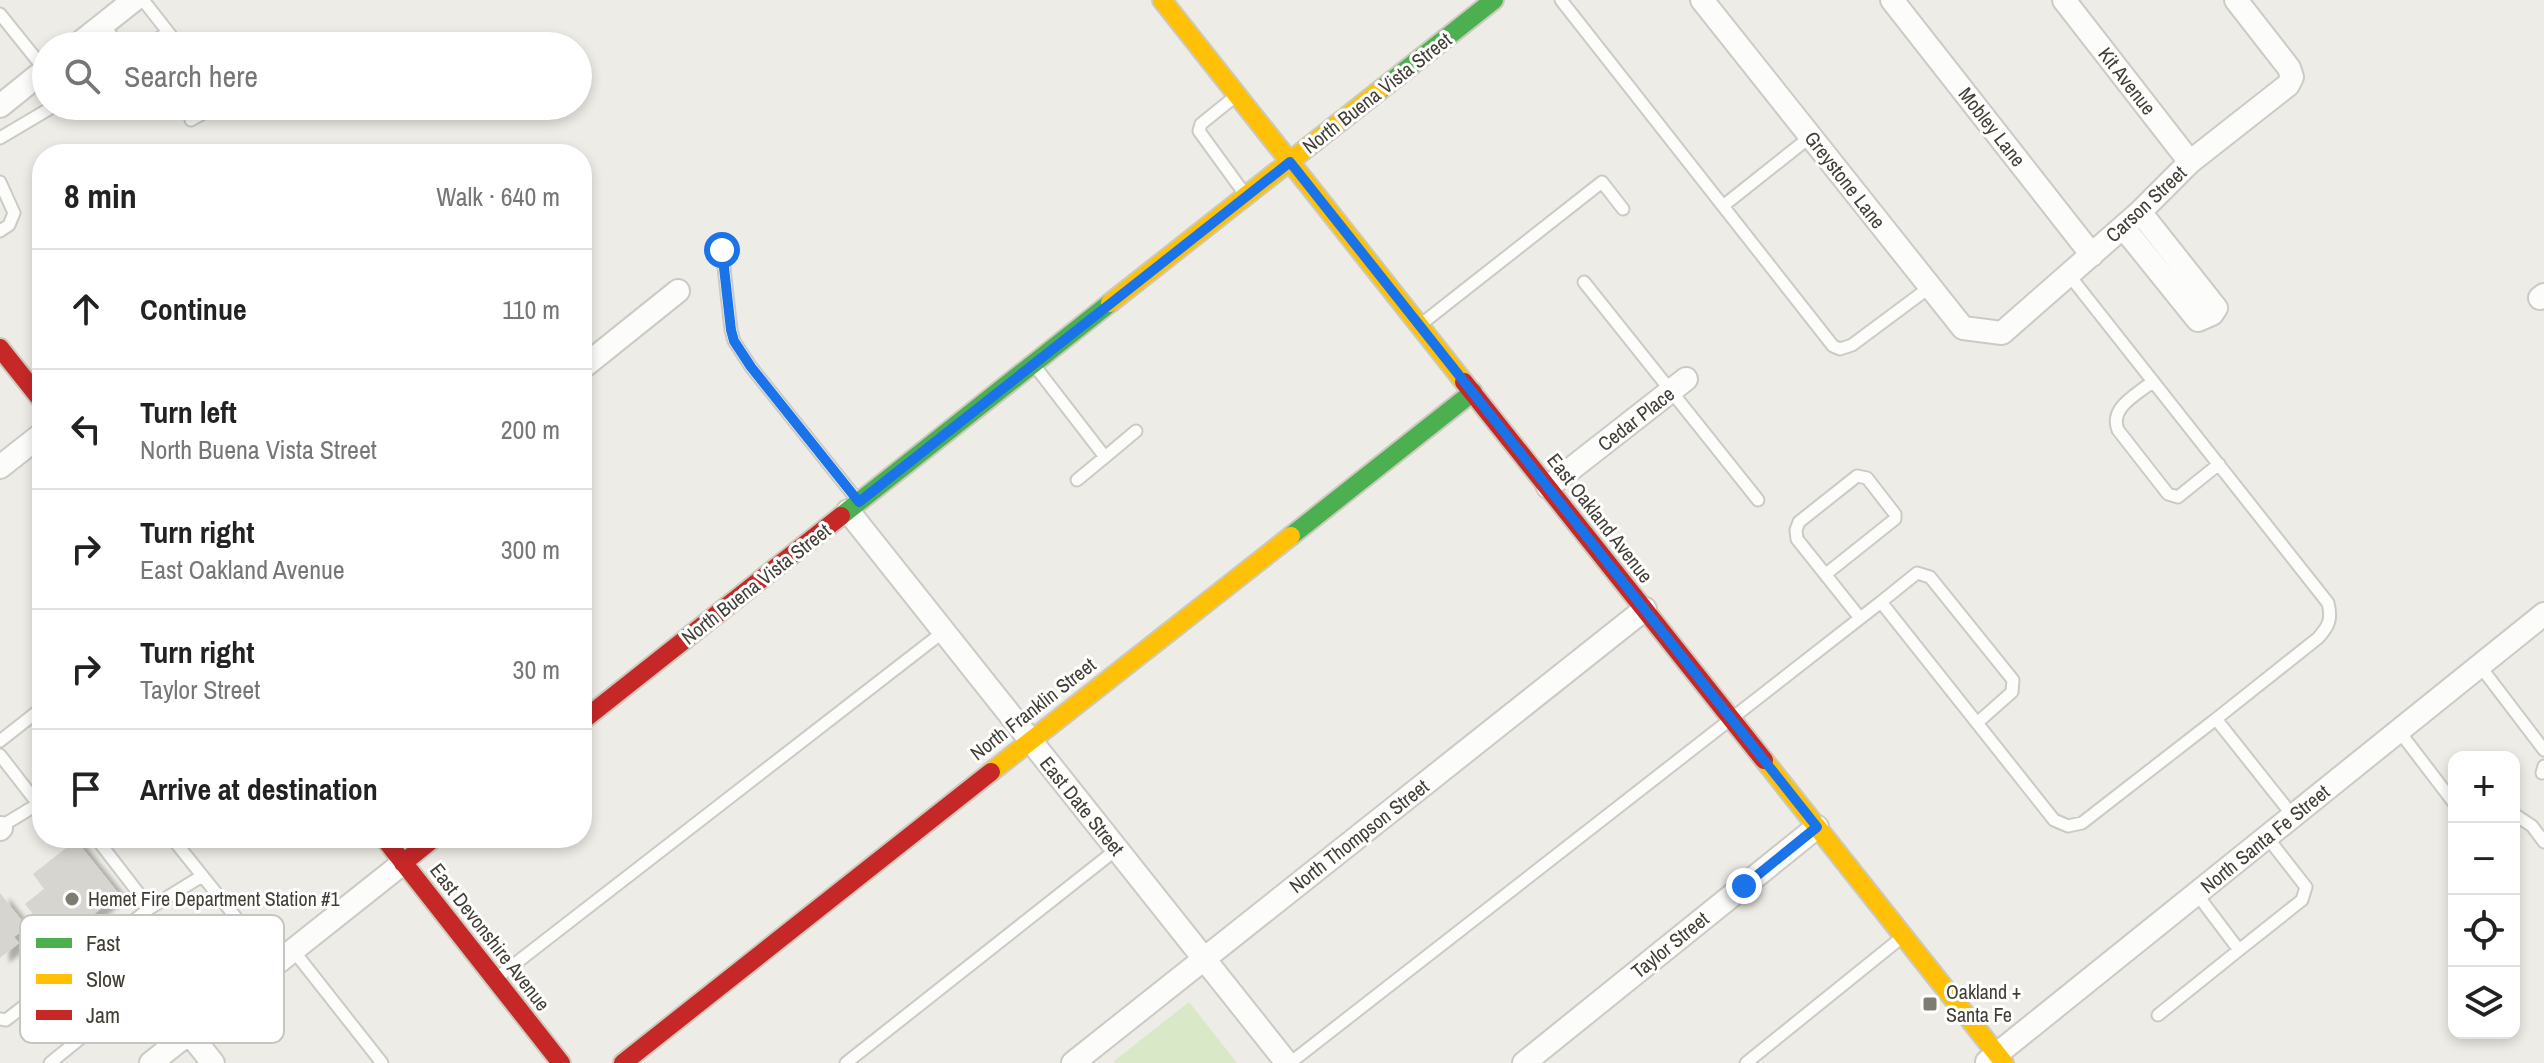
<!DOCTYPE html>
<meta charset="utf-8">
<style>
body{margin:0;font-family:"Archivo Narrow",sans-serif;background:#f6f6f6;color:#222}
.controls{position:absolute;right:24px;bottom:24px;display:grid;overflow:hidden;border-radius:16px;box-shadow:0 4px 12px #0003}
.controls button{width:72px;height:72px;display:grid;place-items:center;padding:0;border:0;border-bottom:2px solid #e0e0e0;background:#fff;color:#222;font:40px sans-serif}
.stop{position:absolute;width:24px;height:24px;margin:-18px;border:6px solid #1a73e8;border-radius:50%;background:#fff}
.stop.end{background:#1a73e8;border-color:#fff;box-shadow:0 2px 8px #0008}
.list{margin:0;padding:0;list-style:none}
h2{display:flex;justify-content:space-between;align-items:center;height:104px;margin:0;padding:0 32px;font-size:34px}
h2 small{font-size:26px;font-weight:400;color:#767676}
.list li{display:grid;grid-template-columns:52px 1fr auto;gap:24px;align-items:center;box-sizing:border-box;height:120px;padding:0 32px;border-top:2px solid #e0e0e0}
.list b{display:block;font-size:30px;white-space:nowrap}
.list p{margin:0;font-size:26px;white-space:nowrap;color:#767676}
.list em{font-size:26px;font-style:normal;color:#767676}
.icon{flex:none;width:44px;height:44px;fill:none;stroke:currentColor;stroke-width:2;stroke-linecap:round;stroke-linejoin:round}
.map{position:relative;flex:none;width:2544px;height:1063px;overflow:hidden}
.search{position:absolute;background:#fff;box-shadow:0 4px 12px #0003;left:32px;top:32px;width:560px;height:88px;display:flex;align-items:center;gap:20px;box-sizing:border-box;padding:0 28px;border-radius:44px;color:#767676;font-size:30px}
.panel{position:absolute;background:#fff;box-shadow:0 4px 12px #0003;left:32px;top:144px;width:560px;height:704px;border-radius:32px}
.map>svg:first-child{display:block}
</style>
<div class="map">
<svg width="2544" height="1063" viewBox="0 0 2544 1063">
<defs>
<filter id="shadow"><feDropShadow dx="9" dy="5" stdDeviation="2" flood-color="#0004"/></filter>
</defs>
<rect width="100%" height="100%" fill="#eeece6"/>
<path fill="#d9e8c7" d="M1189 1002 1237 1063H1115L1114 1061Z"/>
<path fill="#d7d5cf" filter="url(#shadow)" d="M76 840 119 894 83 923 87 928 61 949 25 904 44 889 33 874Z
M0 893 27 927 14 937 19 943 0 958Z"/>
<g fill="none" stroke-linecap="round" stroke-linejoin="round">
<g stroke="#cccac4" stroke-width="15">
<path id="lane" d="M143 0 179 46
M1561 0 1833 346 1840 349 1852 345 1930 287
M0 14 45 70
M104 24 118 46
M148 46 168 32
M1237 95 1201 124 1199 131 1244 193
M191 120 216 106
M0 138 54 106
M0 182 14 213 9 225 0 231
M1723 206 1810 137
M722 250 731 330 734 341 751 367 859 502
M2069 275 2328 603C2332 619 2329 626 2318 638L2216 719
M1584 282 1758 500
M1420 325 1602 182 1623 209
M1034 365 1105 457 1136 431
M2153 381C2137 395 2109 407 2118 430L2168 494 2178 497 2219 464
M1077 480 1105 457
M1826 574 1895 519V514L1867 478 1857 476 1799 522 1796 530 1797 539 1860 618
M1881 602 1917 573 1930 577 2013 680 2012 692 1977 723
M2480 666 2544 750
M2399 731 2454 803
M0 741 42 708
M0 755 38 804 42 801
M2542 773 2544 766
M2514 814 2532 826 2544 842
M0 827 38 804
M96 838 150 908
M172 838 274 965
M2196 893 2239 950 2302 900 2306 887 2267 837
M114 936 150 908 202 876
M293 950 382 1063
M498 977 943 632
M2158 1015 2239 950
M0 1019 6 1020 114 936 150 982
M50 1063 150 982 189 1033
M846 1063 1117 849
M1290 1063 1881 602 2054 820 2068 826 2082 823 2216 719 2293 816
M1746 1063 1901 938"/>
</g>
<g stroke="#cccac4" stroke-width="26">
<path id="street" d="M1702 0 1963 328 2002 333 2140 212 2190 162 2288 85 2292 77 2289 68 2236 0
M1892 0 2092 255
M2064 0 2190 162
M76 46 134 0
M0 106 46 69
M2123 227 2198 320 2212 314 2216 308 2140 212
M2540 298 2544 295
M582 368 678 291
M0 467 42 434
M1548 487 1686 379
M848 511 1287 1063
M0 829 1 828
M189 1033 213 1063
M1987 1062 2544 614
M151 1063 403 863
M1073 1063 1645 609
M1524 1063 1817 827"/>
</g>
<g stroke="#ccc9bd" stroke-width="22">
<path id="fast" d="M1379 91 1494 0
M841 516 1110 303
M1291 536 1473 392"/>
</g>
<g stroke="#ccc9bd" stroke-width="22">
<path id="slow" d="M1162 0 1464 382
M1110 303 1379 91
M1764 760 2004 1063
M991 772 1291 536"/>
</g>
<g stroke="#ccc9bd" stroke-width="22">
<path id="jam" d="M0 348 42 401
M1464 382 1764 760
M582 721 841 516
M384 838 561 1063
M403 863 434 838
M623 1063 991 772"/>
</g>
<use href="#lane" stroke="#fcfcfb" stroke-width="11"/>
<use href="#street" stroke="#fcfcfb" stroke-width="22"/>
<use href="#fast" stroke="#4caf50" stroke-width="18"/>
<use href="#slow" stroke="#ffc107" stroke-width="18"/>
<use href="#jam" stroke="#c62828" stroke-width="18"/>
</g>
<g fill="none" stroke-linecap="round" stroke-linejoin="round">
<path stroke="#1a73e8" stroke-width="10" d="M722 250 731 330 734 341 751 367 859 502 1290 162 1817 827 1744 886"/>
</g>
<g fill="#7e7b72" stroke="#fff" stroke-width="3">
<circle cx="72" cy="899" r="8"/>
<rect x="1922" y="996" width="16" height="16" rx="4"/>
</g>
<g text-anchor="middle" stroke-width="6" stroke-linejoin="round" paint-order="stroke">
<g font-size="20" fill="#423e34" stroke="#fff">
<text transform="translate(2127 81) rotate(52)" y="7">Kit Avenue</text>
<text transform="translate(1377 93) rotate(-38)" y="7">North Buena Vista Street</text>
<text transform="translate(1992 127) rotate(52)" y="7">Mobley Lane</text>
<text transform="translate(1845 180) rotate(52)" y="7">Greystone Lane</text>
<text transform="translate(2146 204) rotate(-43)" y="7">Carson Street</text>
<text transform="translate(1636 419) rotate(-38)" y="7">Cedar Place</text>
<text transform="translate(1600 518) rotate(52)" y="7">East Oakland Avenue</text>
<text transform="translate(756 584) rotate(-38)" y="7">North Buena Vista Street</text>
<text transform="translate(1033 709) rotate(-38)" y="7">North Franklin Street</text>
<text transform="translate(1082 806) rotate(51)" y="7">East Date Street</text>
<text transform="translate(1359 836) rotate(-38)" y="7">North Thompson Street</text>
<text transform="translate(2265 839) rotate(-39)" y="7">North Santa Fe Street</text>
<text transform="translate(490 937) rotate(52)" y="7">East Devonshire Avenue</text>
<text transform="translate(1670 945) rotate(-39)" y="7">Taylor Street</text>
</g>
<g font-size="20" fill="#423e34" stroke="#fff" text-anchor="start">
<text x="88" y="906">Hemet Fire Department Station #1</text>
<text x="1946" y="999">Oakland +<tspan x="1946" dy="23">Santa Fe</tspan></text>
</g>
</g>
<rect x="20" y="915" width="264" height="128" rx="12" fill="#fff" stroke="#c6c5c2" stroke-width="2"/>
<rect x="36" y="938" width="36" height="10" fill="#4caf50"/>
<rect x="36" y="974" width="36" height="10" fill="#ffc107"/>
<rect x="36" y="1010" width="36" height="10" fill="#c62828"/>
<g font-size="22" fill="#423e34">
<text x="86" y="951">Fast</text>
<text x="86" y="987">Slow</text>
<text x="86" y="1023">Jam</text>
</g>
</svg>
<div class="controls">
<button>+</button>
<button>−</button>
<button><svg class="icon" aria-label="locate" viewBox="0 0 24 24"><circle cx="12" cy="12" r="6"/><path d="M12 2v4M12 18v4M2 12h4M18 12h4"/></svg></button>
<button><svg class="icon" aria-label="layers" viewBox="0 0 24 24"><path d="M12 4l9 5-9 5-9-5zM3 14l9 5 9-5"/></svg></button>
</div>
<div class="stop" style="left:722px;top:250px"></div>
<div class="stop end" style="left:1744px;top:886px"></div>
<div class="search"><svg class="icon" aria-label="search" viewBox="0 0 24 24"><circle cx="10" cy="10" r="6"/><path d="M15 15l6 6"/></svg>Search here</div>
<section class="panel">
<h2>8 min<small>Walk · 640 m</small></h2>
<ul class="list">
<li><svg class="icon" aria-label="ahead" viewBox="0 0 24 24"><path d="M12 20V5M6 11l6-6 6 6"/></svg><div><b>Continue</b></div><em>110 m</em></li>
<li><svg class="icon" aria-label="left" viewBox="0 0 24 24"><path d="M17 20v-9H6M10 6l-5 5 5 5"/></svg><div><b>Turn left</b><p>North Buena Vista Street</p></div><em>200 m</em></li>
<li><svg class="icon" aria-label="right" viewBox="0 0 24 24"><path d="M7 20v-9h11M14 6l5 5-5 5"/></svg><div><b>Turn right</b><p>East Oakland Avenue</p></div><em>300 m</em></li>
<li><svg class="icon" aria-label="right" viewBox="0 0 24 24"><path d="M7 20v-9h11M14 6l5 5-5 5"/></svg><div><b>Turn right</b><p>Taylor Street</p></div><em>30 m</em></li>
<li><svg class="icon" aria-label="arrive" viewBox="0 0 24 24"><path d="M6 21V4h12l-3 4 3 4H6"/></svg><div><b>Arrive at destination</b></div></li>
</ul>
</section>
</div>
